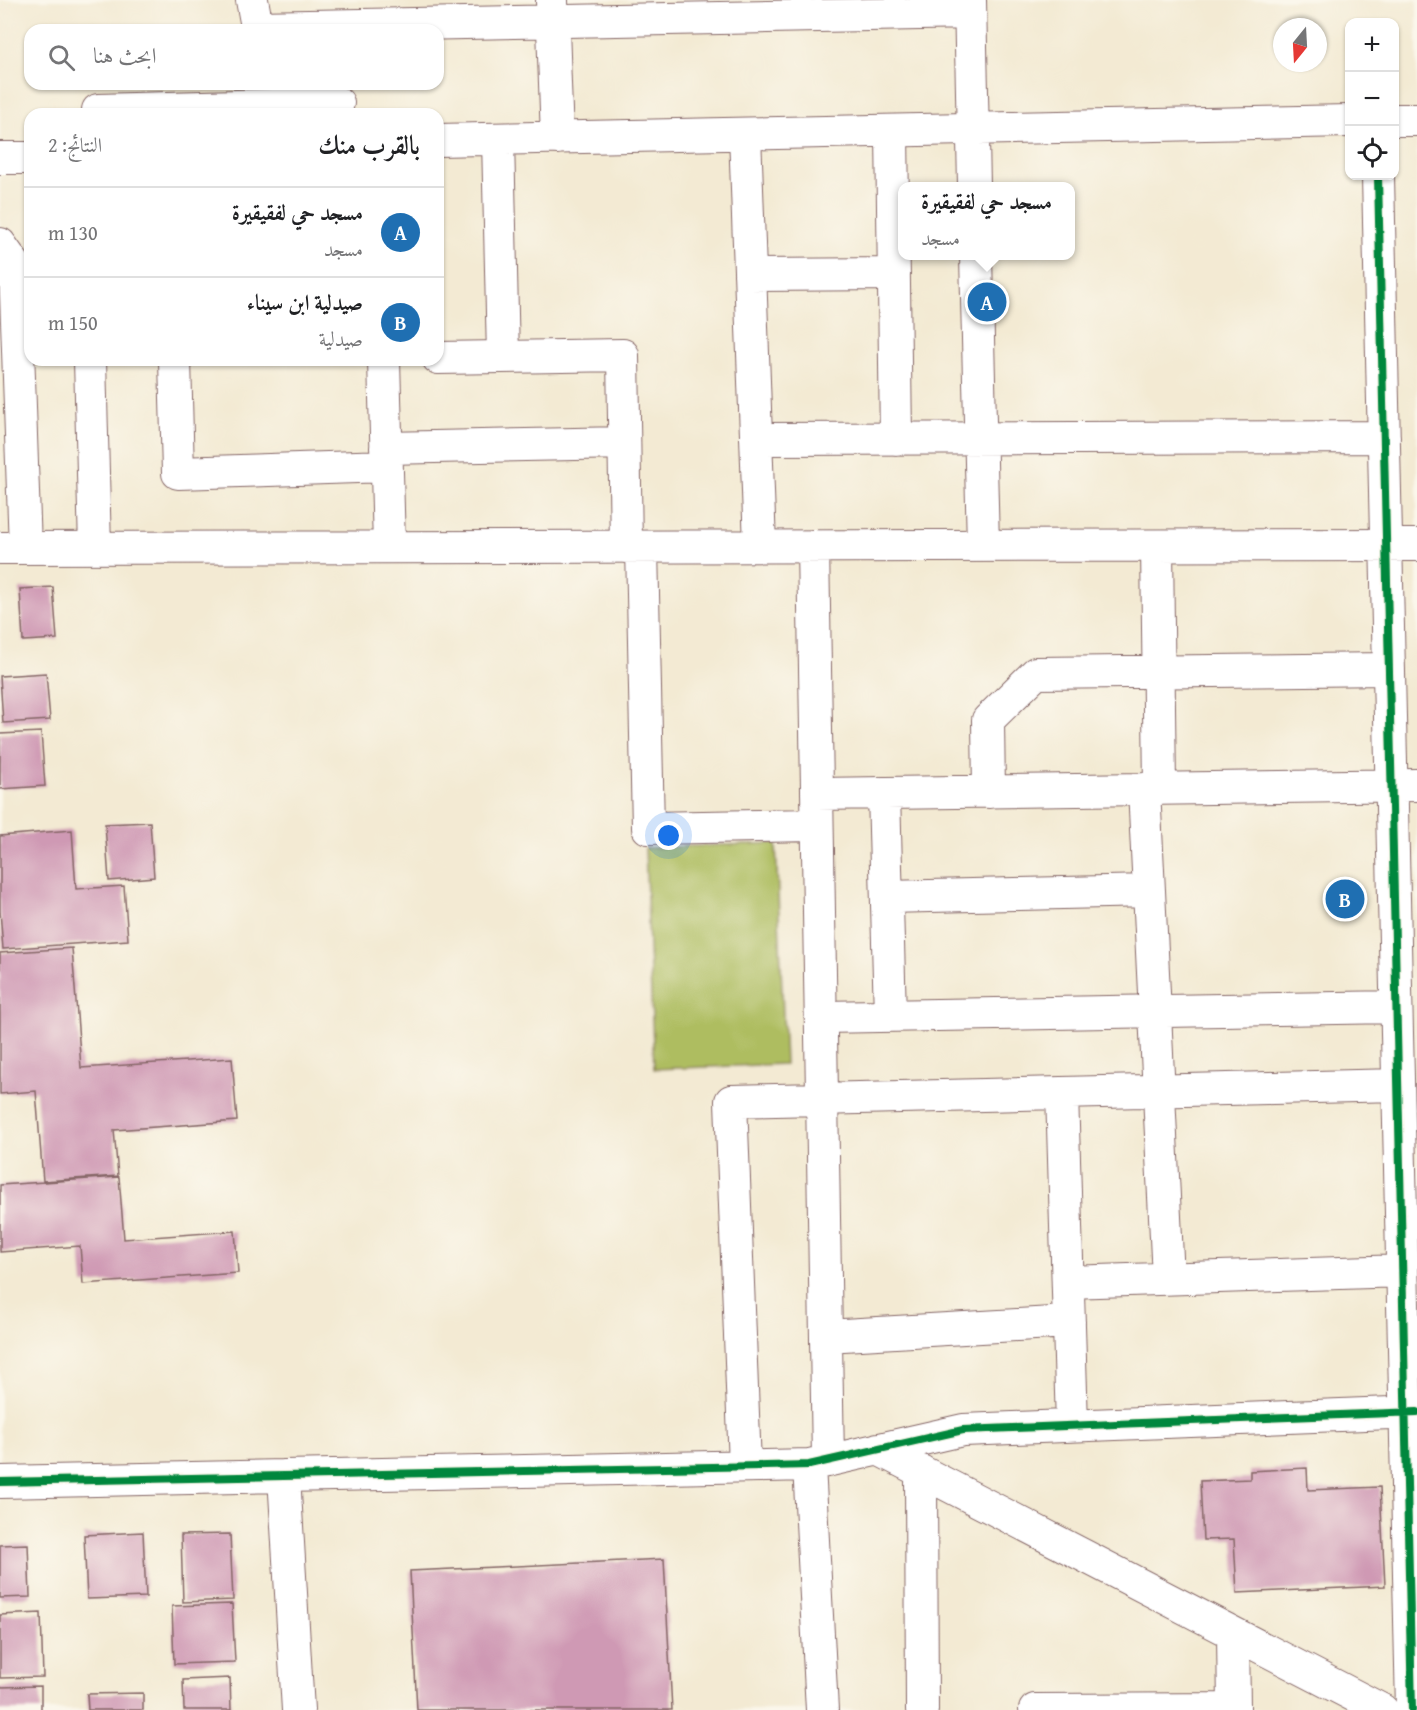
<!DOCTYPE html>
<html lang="ar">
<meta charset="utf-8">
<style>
body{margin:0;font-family:"Gentium Book Plus",Amiri,serif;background:#f6f6f6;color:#202124;direction:rtl}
.controls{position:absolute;right:18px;top:18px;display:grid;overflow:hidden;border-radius:12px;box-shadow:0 2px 4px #0004}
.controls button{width:54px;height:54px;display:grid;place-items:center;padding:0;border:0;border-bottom:2px solid #e0e0e0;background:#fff;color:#202124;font:30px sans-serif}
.compass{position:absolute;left:1273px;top:18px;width:54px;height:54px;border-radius:50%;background:#fff;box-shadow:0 2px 4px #0004;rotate:198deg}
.you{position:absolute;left:669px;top:836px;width:21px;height:21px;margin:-15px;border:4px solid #fff;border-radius:50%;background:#1a73e8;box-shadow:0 0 0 9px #1a73e833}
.badge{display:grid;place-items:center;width:39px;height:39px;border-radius:50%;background:#1f6fb2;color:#fff;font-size:20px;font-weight:700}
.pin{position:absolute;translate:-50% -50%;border:3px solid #fff;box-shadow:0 2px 6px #0006}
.popup{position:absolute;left:898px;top:182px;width:177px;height:78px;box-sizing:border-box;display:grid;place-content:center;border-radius:12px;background:#fff;filter:drop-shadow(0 2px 4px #0005);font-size:20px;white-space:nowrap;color:#757577}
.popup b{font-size:22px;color:#202124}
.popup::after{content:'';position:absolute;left:50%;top:100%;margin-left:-12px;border:12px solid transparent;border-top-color:#fff}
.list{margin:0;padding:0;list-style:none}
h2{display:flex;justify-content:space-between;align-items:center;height:78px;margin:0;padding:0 24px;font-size:26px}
h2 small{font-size:20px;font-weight:400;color:#757577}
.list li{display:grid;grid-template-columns:39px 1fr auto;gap:18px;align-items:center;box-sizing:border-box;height:90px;padding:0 24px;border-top:2px solid #e0e0e0}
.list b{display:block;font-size:22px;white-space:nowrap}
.list p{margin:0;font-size:20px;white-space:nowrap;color:#757577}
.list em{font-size:20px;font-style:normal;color:#757577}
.icon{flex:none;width:33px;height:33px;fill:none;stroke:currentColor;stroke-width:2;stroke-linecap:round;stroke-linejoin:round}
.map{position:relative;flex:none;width:1417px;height:1710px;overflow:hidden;direction:ltr}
.search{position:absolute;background:#fff;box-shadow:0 2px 4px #0004;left:24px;top:24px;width:420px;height:66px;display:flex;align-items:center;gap:15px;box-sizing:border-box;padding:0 21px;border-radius:18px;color:#757577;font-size:22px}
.panel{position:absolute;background:#fff;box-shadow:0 2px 4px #0004;left:24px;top:108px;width:420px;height:258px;border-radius:18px;direction:rtl}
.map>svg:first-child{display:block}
</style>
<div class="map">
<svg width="1417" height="1710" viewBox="0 0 1417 1710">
<rect width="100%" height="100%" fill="#fbf7ec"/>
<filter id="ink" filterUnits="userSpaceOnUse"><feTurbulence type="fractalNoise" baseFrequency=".0167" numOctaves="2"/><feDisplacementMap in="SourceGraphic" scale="12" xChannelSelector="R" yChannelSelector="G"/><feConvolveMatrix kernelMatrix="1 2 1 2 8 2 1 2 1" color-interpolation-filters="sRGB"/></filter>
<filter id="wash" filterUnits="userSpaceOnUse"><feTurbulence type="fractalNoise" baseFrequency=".008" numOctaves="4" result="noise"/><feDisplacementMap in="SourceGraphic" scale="24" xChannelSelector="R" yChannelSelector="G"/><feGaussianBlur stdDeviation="1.35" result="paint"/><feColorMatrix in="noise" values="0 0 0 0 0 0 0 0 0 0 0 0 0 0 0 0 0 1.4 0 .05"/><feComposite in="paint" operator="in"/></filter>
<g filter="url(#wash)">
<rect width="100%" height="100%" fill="#f3ead3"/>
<path fill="#aebd60" stroke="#7c6e46" stroke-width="1.5" d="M776 843 785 1064 654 1069 645 848Z"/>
<g id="blocks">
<path fill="#cf99b4" d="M53 587 57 639 23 641 20 589Z
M46 673 50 720 3 723 0 676Z
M41 732 45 786 0 789V734Z
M150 822 154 877 109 881 105 824Z
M72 830 76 889 124 886 128 940 3 949 0 911V836Z
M72 948 81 1068 232 1058 237 1121 114 1130 118 1176 43 1181 36 1091 0 1094V953Z
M119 1177 124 1239 235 1231 238 1273 83 1284 80 1246 0 1252V1185Z
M1307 1468 1308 1490 1380 1487 1385 1586 1237 1593 1234 1539 1203 1540 1200 1481 1250 1479V1471Z
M143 1532 146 1597 87 1599 84 1535Z
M230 1534 233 1600 183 1602 181 1535Z
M28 1544 30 1597 0 1598V1545Z
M664 1559 672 1710H417L410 1571Z
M232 1604 235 1662 174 1664 172 1606Z
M41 1613 43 1677 0 1678V1615Z
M230 1678 231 1710H184L183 1680Z
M41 1686V1710H0V1687Z
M143 1693V1710H88L87 1694Z"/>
</g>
</g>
<g filter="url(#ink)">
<use href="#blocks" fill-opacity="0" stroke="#856666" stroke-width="1.5"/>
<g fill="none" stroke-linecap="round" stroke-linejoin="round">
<g stroke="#856666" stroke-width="34">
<path id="minor" d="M252 0 257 27 260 30
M970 0 974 186
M552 1 557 138
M257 27 970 13
M98 110 338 103
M1394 120H1417
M892 131 896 439
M745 134 760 546
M498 139 503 357
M438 140 1350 121
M0 158H30
M1378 176 1412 1710
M0 244 15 265 25 548
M976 256 983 546
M750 275 894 274
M438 358 623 355 626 547
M90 360 95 548
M175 360 178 473 386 466
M384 360 389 547
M756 439 1384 437
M386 448 624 443
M813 546 828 1461
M1157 546 1160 789
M642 547 648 828 817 825
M0 548 1417 545
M1144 789 1168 1278
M989 792 988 720 1036 673 1389 669
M884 793 890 1016
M817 794 1417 785
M887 897 1149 891
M821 1017 1396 1007
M1062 1093 1072 1425
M1068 1282 1402 1271
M826 1336 1069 1322
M878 1449 1382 1710
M809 1465 822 1710
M745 1466 731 1101 1398 1085
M921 1471 922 1710
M284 1476 298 1710
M0 1482 809 1465 963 1430 1417 1412
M1233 1633 1234 1710
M1035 1710 1234 1709"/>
</g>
<use href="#minor" stroke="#fff" stroke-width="32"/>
<g stroke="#fbf7ec" stroke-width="11">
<path id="cycleway" d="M1378 176 1412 1710
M0 1482 809 1465 963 1430 1417 1412"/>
</g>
<use href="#cycleway" stroke="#00873e" stroke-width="8"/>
</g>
</g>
</svg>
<div class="controls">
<button>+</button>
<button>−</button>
<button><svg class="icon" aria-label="locate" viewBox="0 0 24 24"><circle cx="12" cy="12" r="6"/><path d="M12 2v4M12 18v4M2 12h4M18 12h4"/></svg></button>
</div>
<svg class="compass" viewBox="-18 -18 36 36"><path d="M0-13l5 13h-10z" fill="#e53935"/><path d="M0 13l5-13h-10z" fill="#757577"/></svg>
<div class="you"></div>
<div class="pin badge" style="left:987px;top:302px">A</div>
<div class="popup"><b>مسجد حي لفقيقيرة</b>مسجد</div>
<div class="pin badge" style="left:1345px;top:899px">B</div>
<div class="search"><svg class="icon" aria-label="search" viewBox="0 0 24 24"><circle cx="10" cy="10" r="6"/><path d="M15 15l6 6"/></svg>ابحث هنا</div>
<section class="panel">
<h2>بالقرب منك<small>النتائج: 2</small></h2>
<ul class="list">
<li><span class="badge">A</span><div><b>مسجد حي لفقيقيرة</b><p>مسجد</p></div><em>130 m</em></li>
<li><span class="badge">B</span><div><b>صيدلية ابن سيناء</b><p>صيدلية</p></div><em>150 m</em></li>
</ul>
</section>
</div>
